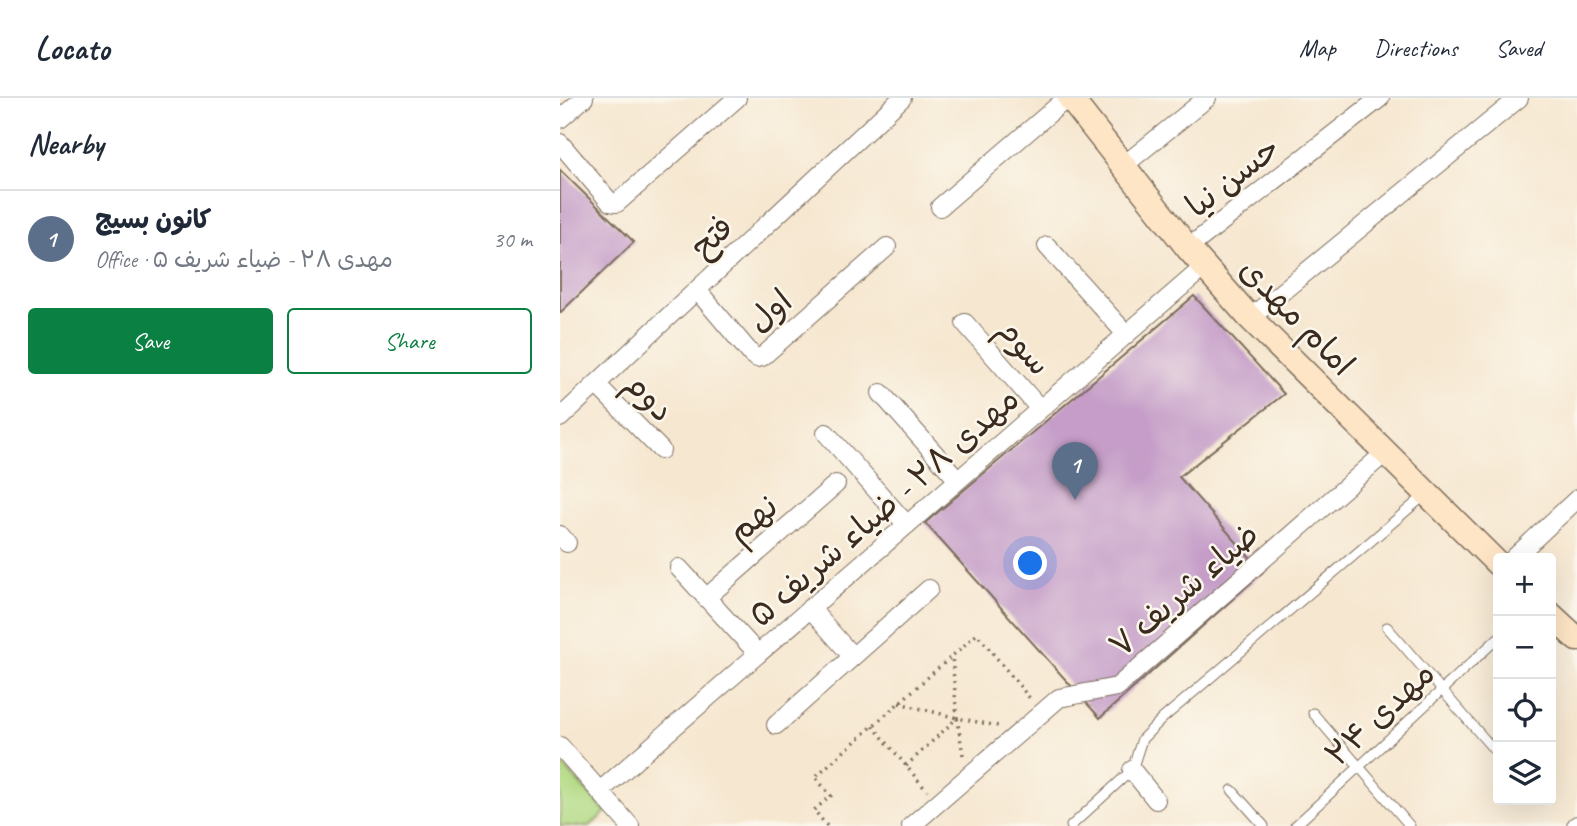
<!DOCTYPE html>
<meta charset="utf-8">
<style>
body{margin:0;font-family:Caveat,"Playpen Sans Arabic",sans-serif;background:#f2f2f3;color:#1f2937}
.controls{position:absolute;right:21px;bottom:21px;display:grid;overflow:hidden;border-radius:7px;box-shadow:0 7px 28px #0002}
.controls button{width:63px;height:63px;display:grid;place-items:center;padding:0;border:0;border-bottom:2px solid #e0e1e3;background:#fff;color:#1f2937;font:35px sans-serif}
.you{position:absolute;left:471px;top:466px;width:24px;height:24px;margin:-18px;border:5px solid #fff;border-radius:50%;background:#1a73e8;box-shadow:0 0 0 10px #1a73e833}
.badge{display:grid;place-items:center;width:46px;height:46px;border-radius:50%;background:#0b8043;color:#fff;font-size:23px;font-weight:700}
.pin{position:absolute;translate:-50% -58px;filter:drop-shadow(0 2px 4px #0008)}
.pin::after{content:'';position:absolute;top:37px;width:24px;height:21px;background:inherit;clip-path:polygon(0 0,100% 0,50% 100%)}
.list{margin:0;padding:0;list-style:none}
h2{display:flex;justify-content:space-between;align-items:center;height:91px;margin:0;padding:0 28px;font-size:30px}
h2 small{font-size:23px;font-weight:400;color:#747a83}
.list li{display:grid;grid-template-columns:46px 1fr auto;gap:21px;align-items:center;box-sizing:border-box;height:98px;padding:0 28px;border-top:2px solid #e0e1e3}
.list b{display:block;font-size:26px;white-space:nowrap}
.list p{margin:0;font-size:23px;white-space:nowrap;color:#747a83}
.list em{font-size:23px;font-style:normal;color:#747a83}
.actions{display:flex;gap:14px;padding:21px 28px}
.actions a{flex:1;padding:16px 0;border:2px solid #0b8043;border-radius:7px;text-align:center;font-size:24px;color:#0b8043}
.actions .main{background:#0b8043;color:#fff}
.icon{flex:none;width:38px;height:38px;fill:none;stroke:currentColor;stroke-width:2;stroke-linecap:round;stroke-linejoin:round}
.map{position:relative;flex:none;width:1017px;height:728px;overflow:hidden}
header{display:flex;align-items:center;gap:42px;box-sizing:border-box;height:98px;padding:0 35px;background:#fff;border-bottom:2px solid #e0e1e3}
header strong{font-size:33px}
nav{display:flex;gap:38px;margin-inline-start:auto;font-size:24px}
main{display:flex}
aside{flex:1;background:#fff}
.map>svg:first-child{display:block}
</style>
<header>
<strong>Locato</strong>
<nav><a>Map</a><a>Directions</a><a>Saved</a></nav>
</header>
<main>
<aside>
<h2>Nearby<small></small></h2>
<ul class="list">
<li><span class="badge" style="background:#5c6f8a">1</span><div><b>کانون بسیج</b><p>Office · مهدی ۲۸ - ضیاء شریف ۵</p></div><em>30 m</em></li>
</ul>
<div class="actions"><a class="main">Save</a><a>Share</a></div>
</aside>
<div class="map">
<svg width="1017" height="728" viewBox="0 0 1017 728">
<rect width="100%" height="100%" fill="#fbf7ec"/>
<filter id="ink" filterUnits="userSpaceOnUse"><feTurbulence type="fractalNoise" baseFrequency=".0143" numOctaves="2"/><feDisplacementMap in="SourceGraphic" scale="14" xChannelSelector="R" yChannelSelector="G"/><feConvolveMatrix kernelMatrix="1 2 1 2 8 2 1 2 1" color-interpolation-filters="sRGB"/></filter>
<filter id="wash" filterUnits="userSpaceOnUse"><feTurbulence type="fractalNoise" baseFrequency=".00686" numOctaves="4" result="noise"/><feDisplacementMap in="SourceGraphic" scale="28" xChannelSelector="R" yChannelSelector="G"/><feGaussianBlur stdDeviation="1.57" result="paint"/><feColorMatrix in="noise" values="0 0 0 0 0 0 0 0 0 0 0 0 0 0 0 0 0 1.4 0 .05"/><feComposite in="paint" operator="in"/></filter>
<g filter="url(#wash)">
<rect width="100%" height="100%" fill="#f6e7d0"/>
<path fill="#b2da84" stroke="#768251" stroke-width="2" d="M0 664 46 714 30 728H0Z"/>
<g id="blocks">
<path fill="#c59dc8" d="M0 72 74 144 0 215Z
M634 198 724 296 619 379 703 474 540 620 365 425Z"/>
</g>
</g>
<g filter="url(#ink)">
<use href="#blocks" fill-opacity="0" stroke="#7c6c5c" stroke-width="2"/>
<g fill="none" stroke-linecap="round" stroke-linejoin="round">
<g stroke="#7c6c5c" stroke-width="11">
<path id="lane" d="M827 529 934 652
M753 615 850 728
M672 692 704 728
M511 728 572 672 582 641 602 621 865 397
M735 728 938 540"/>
</g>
<g stroke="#7c6c5c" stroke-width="20">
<path id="street" d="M0 21 24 0
M0 45 50 104 57 105 177 0
M563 68 647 0
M380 109 507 0
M487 148 566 236
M628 150 820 0
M137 192 192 257 197 260 202 259 327 149
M690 220 959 0
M405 225 480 311
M36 286 101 352
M321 295 398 382
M0 320 342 0
M266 335 347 427
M0 437 7 445
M954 460 1017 401
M119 470 198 556
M146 500 276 386
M250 510 292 558
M216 627 369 491
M0 648 70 728
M572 672 596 702
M40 693 644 169
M351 728 499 600 557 589 826 354
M1016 728 1017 727"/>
</g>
<g stroke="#7c6c5c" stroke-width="27">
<path id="secondary" d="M510 0 628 150 690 220 938 466
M991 517 1017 541"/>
</g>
<path stroke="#7c6c5c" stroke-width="3.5" stroke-dasharray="2 5" stroke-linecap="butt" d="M339 605 397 620
M313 628 367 693
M403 657 397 620 438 628
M346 668 397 620 392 558
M267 728 254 712 271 698 255 679 417 536 472 603"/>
<use href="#lane" stroke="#fff" stroke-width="9"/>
<use href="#street" stroke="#fff" stroke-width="18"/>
<use href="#secondary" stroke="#fde5c5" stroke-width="24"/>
</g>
</g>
<g text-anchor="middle" stroke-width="5" stroke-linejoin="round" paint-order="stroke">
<g font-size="33" fill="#3b2a1e" stroke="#fbf7ec">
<text transform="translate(672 78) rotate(-38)" y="12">حسن نیا</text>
<text transform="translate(151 138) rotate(-43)" y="12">فتح</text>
<text transform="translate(209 212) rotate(-40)" y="12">اول</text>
<text transform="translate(738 218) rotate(46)" y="12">امام مهدی</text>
<text transform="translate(465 248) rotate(49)" y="12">سوم</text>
<text transform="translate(90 298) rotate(45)" y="12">دوم</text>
<text transform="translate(323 408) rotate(-41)" y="12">مهدی ۲۸ - ضیاء شریف ۵</text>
<text transform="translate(192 420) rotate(-41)" y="12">نهم</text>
<text transform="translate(623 491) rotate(-41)" y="12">ضیاء شریف ۷</text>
<text transform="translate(819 615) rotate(-43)" y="12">مهدی ۲۴</text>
</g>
</g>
</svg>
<div class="controls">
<button>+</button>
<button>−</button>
<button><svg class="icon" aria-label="locate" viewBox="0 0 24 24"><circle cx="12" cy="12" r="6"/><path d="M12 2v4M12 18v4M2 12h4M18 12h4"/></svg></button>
<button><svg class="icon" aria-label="layers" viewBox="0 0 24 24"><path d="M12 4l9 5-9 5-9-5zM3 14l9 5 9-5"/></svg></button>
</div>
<div class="you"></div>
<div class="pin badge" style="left:515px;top:402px;background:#5c6f8a">1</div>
</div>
</main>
